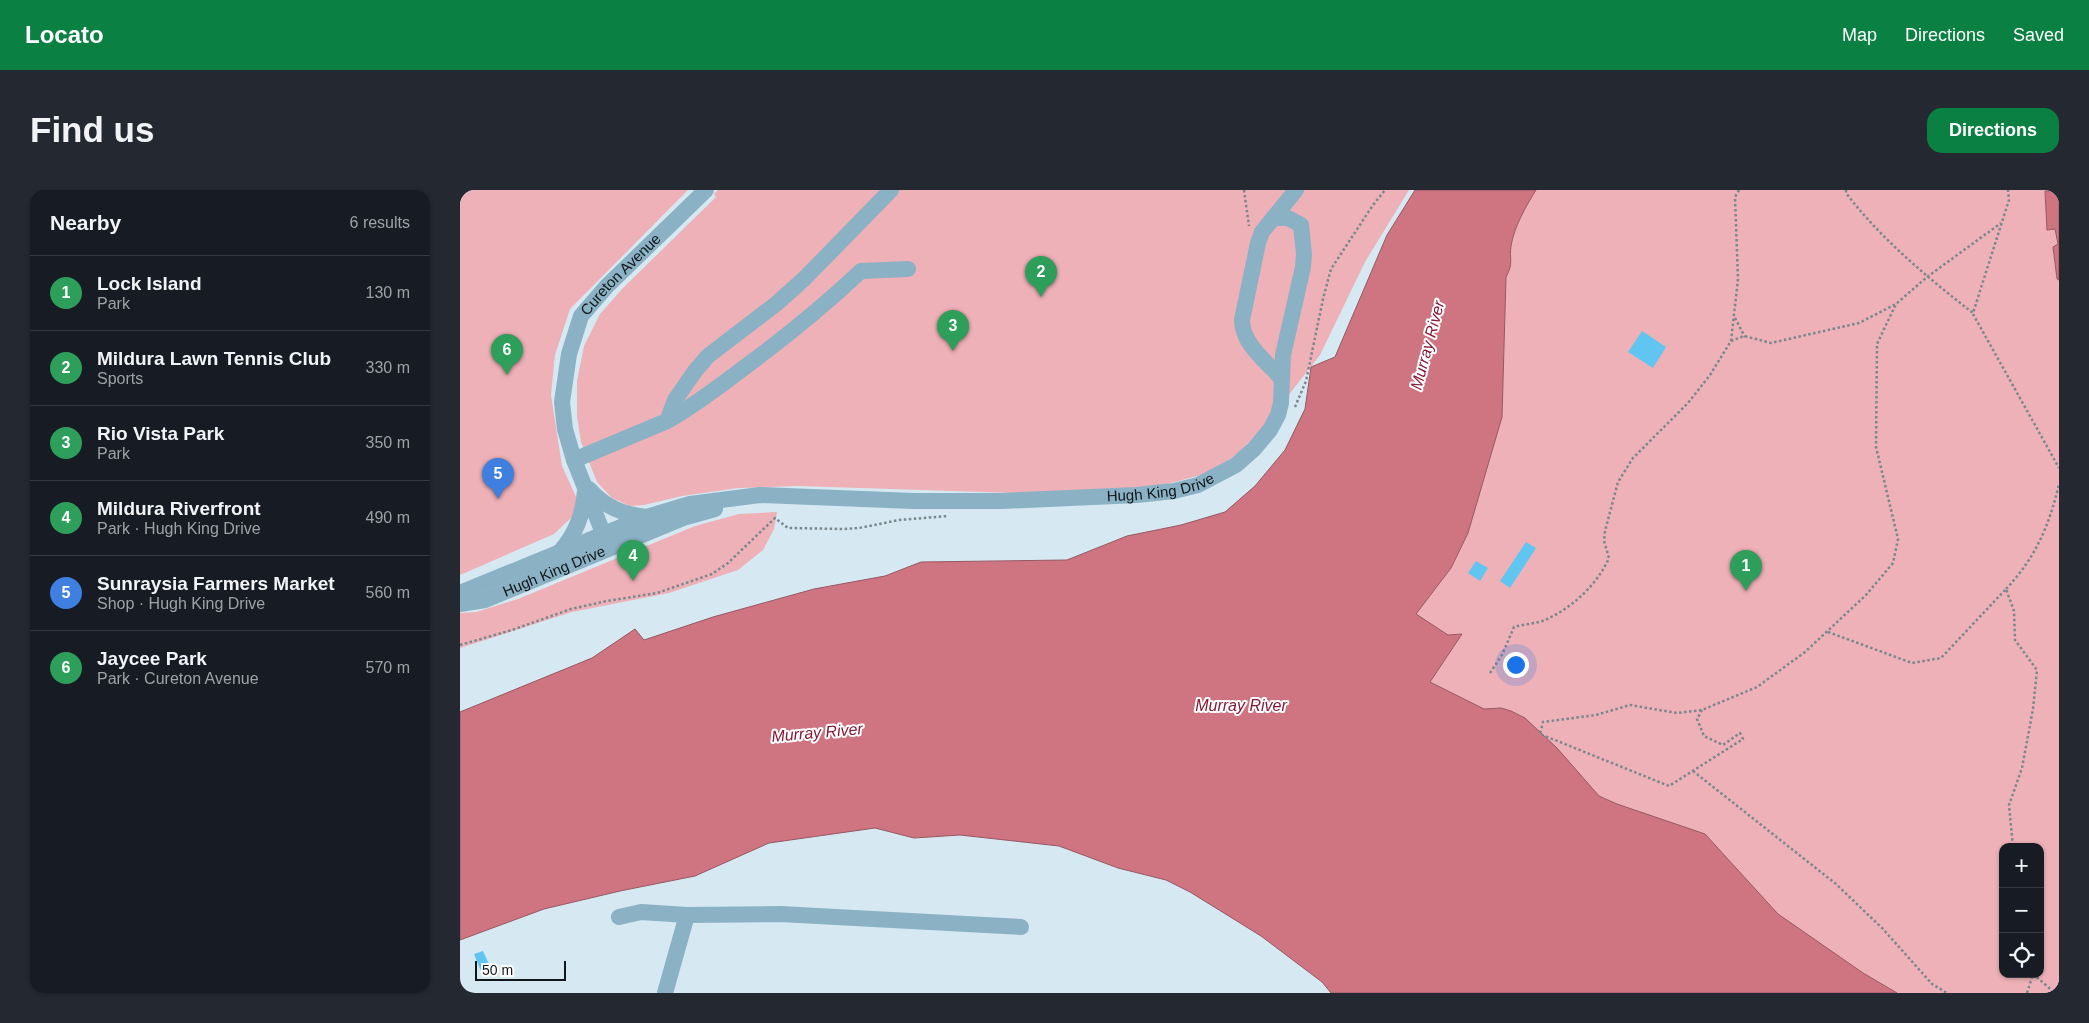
<!DOCTYPE html>
<meta charset="utf-8">
<style>
body{margin:0;font-family:Helvetica,sans-serif;background:#242831;color:#f1f3f6}
.controls{position:absolute;right:15px;bottom:15px;display:grid;overflow:hidden;border-radius:10px;box-shadow:0 1px 4px #0004}
.controls button{width:45px;height:45px;display:grid;place-items:center;padding:0;border:0;border-bottom:1px solid #363941;background:#171b24;color:#f1f3f6;font:25px sans-serif}
.scale{position:absolute;left:15px;bottom:12px;width:91px;box-sizing:border-box;padding-left:5px;border:2px solid #101619;border-top:0;font-size:14px;line-height:18px;white-space:nowrap;color:#101619;-webkit-text-stroke:4px #fff;paint-order:stroke}
.you{position:absolute;left:1055px;top:474px;width:18px;height:18px;margin:-12px;border:4px solid #fff;border-radius:50%;background:#1a73e8;box-shadow:0 0 0 8px #1a73e833}
.badge{display:grid;place-items:center;width:32px;height:32px;border-radius:50%;background:#0b8043;color:#fff;font-size:16px;font-weight:700}
.pin{position:absolute;translate:-50% -41px;filter:drop-shadow(0 1px 2px #0008)}
.pin::after{content:'';position:absolute;top:26px;width:18px;height:15px;background:inherit;clip-path:polygon(0 0,100% 0,50% 100%)}
.list{margin:0;padding:0;list-style:none}
h2{display:flex;justify-content:space-between;align-items:center;height:65px;margin:0;padding:0 20px;font-size:21px}
h2 small{font-size:16px;font-weight:400;color:#9ea1a6}
.list li{display:grid;grid-template-columns:32px 1fr auto;gap:15px;align-items:center;box-sizing:border-box;height:75px;padding:0 20px;border-top:1px solid #363941}
.list b{display:block;font-size:19px;white-space:nowrap}
.list p{margin:0;font-size:16px;white-space:nowrap;color:#9ea1a6}
.list em{font-size:16px;font-style:normal;color:#9ea1a6}
.icon{flex:none;width:28px;height:28px;fill:none;stroke:currentColor;stroke-width:2;stroke-linecap:round;stroke-linejoin:round}
.map{position:relative;flex:none;width:1599px;height:803px;overflow:hidden;border-radius:15px}
header{display:flex;align-items:center;gap:30px;box-sizing:border-box;height:70px;padding:0 25px;background:#0b8043;color:#fff}
header strong{font-size:24px}
nav{display:flex;gap:28px;margin-inline-start:auto;font-size:18px}
.intro{display:flex;align-items:center;justify-content:space-between;box-sizing:border-box;height:120px;padding:0 30px}
h1{margin:0;font-size:35px}
.button{padding:12px 22px;border-radius:15px;background:#0b8043;color:#fff;font-size:18px;font-weight:700}
main{display:flex;gap:30px;padding:0 30px}
aside{flex:1;background:#171b24;border-radius:15px;box-shadow:0 1px 4px #0004}
.map>svg:first-child{display:block}
</style>
<header>
<strong>Locato</strong>
<nav><a>Map</a><a>Directions</a><a>Saved</a></nav>
</header>
<div class="intro"><h1>Find us</h1><a class="button">Directions</a></div>
<main>
<aside>
<h2>Nearby<small>6 results</small></h2>
<ul class="list">
<li><span class="badge" style="background:#2e9e5b">1</span><div><b>Lock Island</b><p>Park</p></div><em>130 m</em></li>
<li><span class="badge" style="background:#2e9e5b">2</span><div><b>Mildura Lawn Tennis Club</b><p>Sports</p></div><em>330 m</em></li>
<li><span class="badge" style="background:#2e9e5b">3</span><div><b>Rio Vista Park</b><p>Park</p></div><em>350 m</em></li>
<li><span class="badge" style="background:#2e9e5b">4</span><div><b>Mildura Riverfront</b><p>Park · Hugh King Drive</p></div><em>490 m</em></li>
<li><span class="badge" style="background:#3f7fe0">5</span><div><b>Sunraysia Farmers Market</b><p>Shop · Hugh King Drive</p></div><em>560 m</em></li>
<li><span class="badge" style="background:#2e9e5b">6</span><div><b>Jaycee Park</b><p>Park · Cureton Avenue</p></div><em>570 m</em></li>
</ul>
</aside>
<div class="map">
<svg width="1599" height="803" viewBox="0 0 1599 803">
<rect width="100%" height="100%" fill="#d6e8f1"/>
<path fill="#eeb1b7" fill-rule="evenodd" d="M0 0H228L110 119 95 165 91 205 102 276 117 309 112 327 94 344 0 385Z
M258 0H949L905 72 860 165 805 235 778 264 745 284 695 297 555 303 338 296 278 298 222 306 184 315 170 316 152 308 137 292 121 252 117 226V191L124 156 140 124 163 98 256 7 254 4Z
M1076 0H1585L1587 40 1595 39 1598 54 1597 89 1599 90V803H1437L1403 784 1318 724 1245 644 1157 614 1139 606 1065 528 1041 518 1024 519 970 492 1002 444 988 445 956 424 991 378 1008 343 1042 227 1046 87C1054 72 1049 70 1051 56 1054 37 1066 16 1076 0ZM1543 657H1580V784H1543Z
M317 322 314 339 303 360 278 380 209 403 112 422 0 458V423L16 422 58 409 235 336 279 324Z"/>
<path fill="#cf7581" stroke="#965862" d="M955 0H1076C1066 16 1054 37 1051 56 1049 70 1054 72 1046 87L1042 227 1008 343 991 378 956 424 988 445 1002 444 970 492 1024 519 1041 518 1051 521 1065 528 1097 558 1139 606 1157 614 1245 644 1318 724 1403 783 1437 803H871L862 792 801 746 730 702 706 690 658 678 599 656 500 645 454 648 415 638 309 653 235 686 160 701 84 719 0 750V522L132 468 175 439 184 450 253 427 354 399 425 386 461 372 607 370 667 346 721 335 765 322 795 296 825 260 845 219 851 177 875 167 927 45Z
M1599 0V90L1597 89 1593 57 1598 54 1595 39 1587 40 1585 1Z"/>
<path fill="#61c5f2" d="M1182 141 1206 157 1193 178 1168 162Z
M1066 352 1076 358 1050 398 1040 391Z
M1016 371 1028 378 1020 391 1008 383Z
M23 761 32 781 22 784 14 764Z"/>
<g fill="none" stroke-linecap="round" stroke-linejoin="round">
<path stroke="#7a878d" stroke-width="2.5" stroke-dasharray="2.5 2.5" stroke-linecap="butt" d="M784 0 789 36
M1386 0V3C1421 49 1468 88 1513 123L1549 10 1548 0
M1513 124 1599 278
M1275 128 1285 147
M1271 151 1284 146 1311 153 1399 133 1436 114 1467 87 1541 33
M835 217 846 191 863 109 871 79 913 15 925 0
M1546 399C1576 367 1589 336 1599 294
M1368 442 1452 473 1481 468 1546 399 1554 421 1555 450 1577 480 1573 519 1562 578 1549 615 1553 657
M0 455 52 440 111 419 147 411 197 403 252 384 268 373 315 328 328 338 384 339 399 338 439 330 488 326
M1030 483 1042 465 1054 437C1064 434 1075 434 1085 430 1112 418 1137 395 1149 368L1144 351 1145 341 1158 292 1173 268 1228 213 1250 185 1271 151 1278 89 1275 7 1279 0
M1242 520 1237 529 1244 546 1263 555 1280 543 1283 549 1209 596 1080 544 1083 532 1136 525 1170 515 1217 523 1242 520 1297 497 1345 462 1406 405 1433 373 1438 349 1416 257 1417 154 1436 114
M1233 581 1376 694 1423 739 1472 794 1487 803
M1573 784 1595 803
M1567 803 1573 784"/>
<g stroke="#8ab1c4" stroke-width="16">
<path d="M821 188C806 171 782 154 782 130L798 53 802 42 836 0"/>
<path d="M207 231C236 215 262 194 289 174 328 145 366 114 401 81L448 79"/>
<path d="M114 270 207 231 215 210 235 181 248 166 316 114 344 89 431 0"/>
<path d="M129 299C145 317 162 324 186 327"/>
<path id="s1" d="M149 358 114 270 105 239 102 212 109 164 121 126 147 96 246 0"/>
<path d="M100 362C116 343 123 325 125 301"/>
<path id="s2" d="M0 403 183 328 230 314 300 305 453 311H542L677 305 714 301 738 295 776 275 794 259 810 240 818 225 821 213 823 165 843 77 844 64 841 35 828 28H813"/>
<path id="s3" d="M0 414 25 410 223 328 255 319"/>
<path d="M159 727 181 722 227 725 320 724 561 737"/>
<path d="M205 803 227 725"/>
</g>
</g>
<g text-anchor="middle" stroke-width="4" stroke-linejoin="round" paint-order="stroke">
<g font-size="15" fill="#101619" stroke="#fff">
<text dy="5" stroke="none"><textPath href="#s1" startOffset="300">Cureton Avenue</textPath></text>
<text dy="5" stroke="none"><textPath href="#s2" startOffset="719">Hugh King Drive</textPath></text>
<text dy="5" stroke="none"><textPath href="#s3" startOffset="100">Hugh King Drive</textPath></text>
</g>
<g font-size="16" font-style="italic" fill="#861936" stroke="#fff">
<text transform="translate(967 155) rotate(-75)" y="6">Murray River</text>
<text x="781" y="521">Murray River</text>
<text transform="translate(357 542) rotate(-5)" y="6">Murray River</text>
</g>
</g>
</svg>
<div class="controls">
<button>+</button>
<button>−</button>
<button><svg class="icon" aria-label="locate" viewBox="0 0 24 24"><circle cx="12" cy="12" r="6"/><path d="M12 2v4M12 18v4M2 12h4M18 12h4"/></svg></button>
</div>
<div class="scale">50 m</div>
<div class="you"></div>
<div class="pin badge" style="left:1286px;top:401px;background:#2e9e5b">1</div>
<div class="pin badge" style="left:581px;top:107px;background:#2e9e5b">2</div>
<div class="pin badge" style="left:493px;top:161px;background:#2e9e5b">3</div>
<div class="pin badge" style="left:173px;top:391px;background:#2e9e5b">4</div>
<div class="pin badge" style="left:38px;top:309px;background:#3f7fe0">5</div>
<div class="pin badge" style="left:47px;top:185px;background:#2e9e5b">6</div>
</div>
</main>
